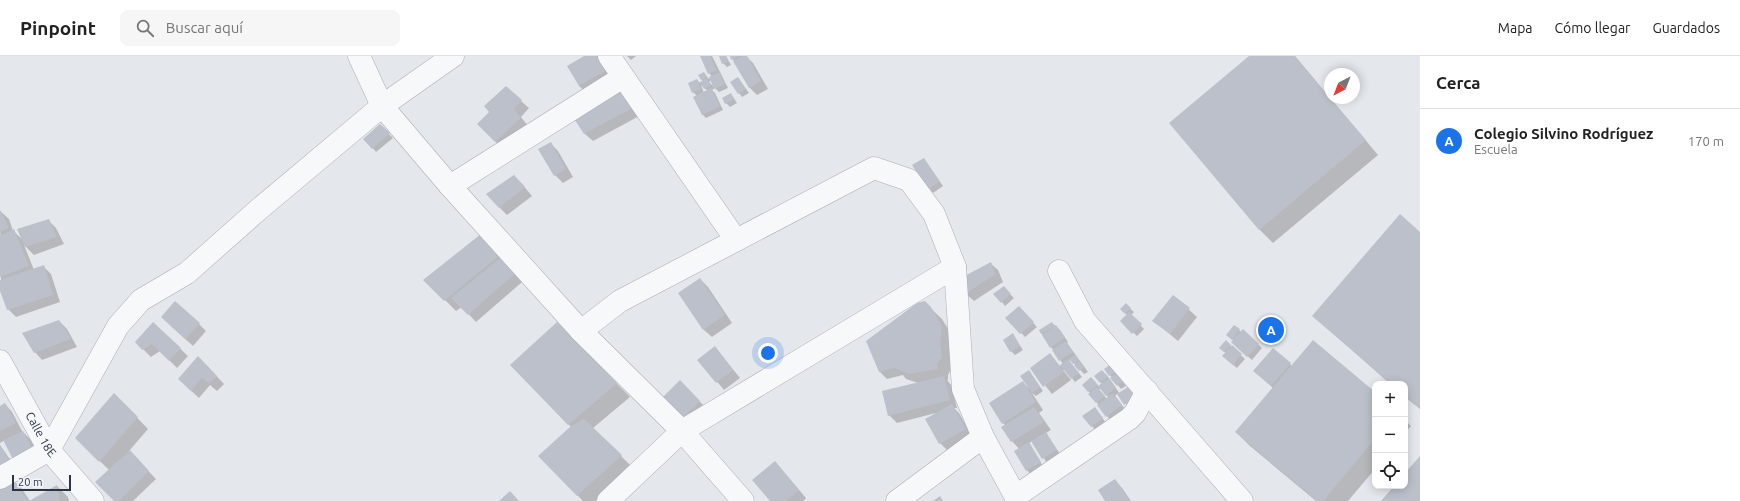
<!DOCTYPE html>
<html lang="es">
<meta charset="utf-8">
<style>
body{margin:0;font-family:Ubuntu,sans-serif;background:#f6f6f6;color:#222}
.controls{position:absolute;right:12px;bottom:12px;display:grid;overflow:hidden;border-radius:8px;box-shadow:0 2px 10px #0003}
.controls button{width:36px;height:36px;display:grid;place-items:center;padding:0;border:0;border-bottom:1px solid #e0e0e0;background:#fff;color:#222;font:20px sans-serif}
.compass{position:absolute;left:1324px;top:12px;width:36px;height:36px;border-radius:50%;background:#fff;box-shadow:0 2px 10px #0003;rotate:222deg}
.scale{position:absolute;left:12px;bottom:10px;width:59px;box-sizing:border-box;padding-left:4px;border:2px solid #2b3445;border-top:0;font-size:11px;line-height:14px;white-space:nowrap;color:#2b3445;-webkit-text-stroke:3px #f4f6f9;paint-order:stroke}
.you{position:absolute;left:768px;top:297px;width:14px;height:14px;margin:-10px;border:3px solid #fff;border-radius:50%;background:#1a73e8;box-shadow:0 0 0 6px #1a73e833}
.badge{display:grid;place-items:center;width:26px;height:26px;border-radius:50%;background:#1a73e8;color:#fff;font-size:13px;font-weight:700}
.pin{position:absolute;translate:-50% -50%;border:2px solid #fff;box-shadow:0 1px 4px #0006}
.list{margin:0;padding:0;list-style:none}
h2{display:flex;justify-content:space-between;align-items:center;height:52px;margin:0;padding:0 16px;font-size:17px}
h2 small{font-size:13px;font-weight:400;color:#767676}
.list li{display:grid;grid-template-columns:26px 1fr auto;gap:12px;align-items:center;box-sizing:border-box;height:64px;padding:0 16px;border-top:1px solid #e0e0e0}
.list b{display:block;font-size:15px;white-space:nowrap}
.list p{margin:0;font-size:13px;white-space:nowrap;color:#767676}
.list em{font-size:13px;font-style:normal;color:#767676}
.icon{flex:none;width:22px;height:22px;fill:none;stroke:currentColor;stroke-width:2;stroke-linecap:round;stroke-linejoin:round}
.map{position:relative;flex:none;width:1420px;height:445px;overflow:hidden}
header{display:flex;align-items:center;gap:24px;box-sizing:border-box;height:56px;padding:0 20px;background:#fff;border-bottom:1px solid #e0e0e0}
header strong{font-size:19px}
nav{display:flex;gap:22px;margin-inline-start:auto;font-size:14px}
.search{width:280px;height:36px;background:#f6f6f6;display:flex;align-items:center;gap:10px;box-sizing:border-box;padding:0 14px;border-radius:8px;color:#767676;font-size:15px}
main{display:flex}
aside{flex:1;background:#fff}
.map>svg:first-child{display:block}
</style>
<header>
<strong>Pinpoint</strong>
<div class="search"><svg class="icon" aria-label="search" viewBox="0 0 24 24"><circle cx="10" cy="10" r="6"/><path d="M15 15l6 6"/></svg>Buscar aquí</div>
<nav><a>Mapa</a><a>Cómo llegar</a><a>Guardados</a></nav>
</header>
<main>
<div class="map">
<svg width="1420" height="445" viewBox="0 0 1420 445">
<rect width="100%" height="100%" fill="#e4e7ec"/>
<path fill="#0003" fill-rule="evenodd" d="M586 0 617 20 587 37 579 30Z
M627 0H636L631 4Z
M701 0H712L728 32 719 36 715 32 712 34 715 37 723 54 706 62 702 58 697 40 693 36 697 24 700 27 703 25 699 19 704 17 709 23 712 21 709 17ZM711 24 714 31 709 26ZM701 29 708 35 704 37Z
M721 0H726L731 9 727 11 723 7Z
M731 0H746L753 7 768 33 757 39 749 31Z
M1250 0H1295L1378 99 1273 187 1259 173Z
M738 22 749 37 742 41 739 37Z
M506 32 529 52 521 61 528 70 503 93 478 68 490 56Z
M731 38 737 47 730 51 726 47Z
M633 42 643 58 593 85 585 78 574 62Z
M380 69 393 82 376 96 365 83Z
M550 87 558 95 573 121 563 127 555 119Z
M924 103 943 130 933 137 913 110Z
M522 128 532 140 507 159 499 151Z
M0 155 9 163 13 175 22 183 48 164 56 172 64 188 34 199 24 189 34 214 44 211 51 218 60 246 16 261 8 253 0 232 1 225Z
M1420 177V353L1405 341V328H1390L1314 260Z
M481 179 511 210 509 212 522 226 476 266 462 251 456 255 425 224Z
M990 207 998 214 1003 226 974 245 966 238Z
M700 223 708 231 732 267 712 281 704 274 680 237Z
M1007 235 1014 242 1005 250 1002 246Z
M1174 240 1197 261 1178 285 1154 265Z
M924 246 942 263 953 281 952 312 948 319V324H947L951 329 957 352H954L959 357 972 380 948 395 940 387 936 357 897 367 889 359 918 327 906 323 903 319 887 323 880 316Z
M1126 249 1134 256 1131 259 1144 273 1137 280 1121 265 1127 259 1122 253Z
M1022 255 1037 271 1025 281 1007 262Z
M59 265 67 273 77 291 42 304 35 296Z
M153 267 188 300 177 312 160 295 151 301 136 286Z
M557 267 630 341 593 372 632 411 595 445H583L539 400 571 371 511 309Z
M1052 267 1060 274 1068 286 1067 287 1088 316 1084 318 1071 304 1069 305 1082 321 1075 326 1065 313 1063 314 1071 324 1052 338 1031 312 1050 299 1060 310 1063 308 1040 275Z
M199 268 206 275 193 290 170 269Z
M1235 270 1241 276 1243 274 1262 292 1252 304 1236 290 1233 284 1228 279Z
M1013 279 1023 294 1015 299 1011 295Z
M1226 286 1245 303 1237 312 1227 304 1226 297 1220 292Z
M715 291 740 322 724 334 699 304Z
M1273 293 1292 310 1375 337V413L1348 445H1316L1250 390 1236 376 1273 332 1254 315Z
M206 309 224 328 217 335 210 329 199 342 187 331Z
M1110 309 1126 330 1121 333 1110 319Z
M1029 315 1043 335 1036 340 1032 337 1043 354 1039 357 1051 374 1046 377 1060 398 1047 407 1032 385 1028 388 1043 410 1030 418 1027 414 1019 393 1012 385 1006 370 1003 367 1023 327 1030 333Z
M1106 318 1120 338 1131 336 1129 352 1118 337 1115 340 1125 353 1110 364 1084 329 1095 326 1099 331 1102 328 1095 320ZM1101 332 1108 341 1107 343 1099 334Z
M680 325 707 353 691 369 664 341Z
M5 348 12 356 22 375 31 384 41 405 5 384 0 387V351Z
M125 349 148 373 129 395 156 423 133 445H115L109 414 76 382Z
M1095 352 1106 367 1095 374 1084 360Z
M1405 364 1411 370 1405 377Z
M0 389 16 412 0 422Z
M782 414 806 442 803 445H771Z
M11 422 22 433 30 445H0Z
M1115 424 1122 432 1131 445H1106Z
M57 430 68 441 69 445H31Z"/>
<path fill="#bbc0ca" d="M584 0H603L610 12 579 30 567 10Z
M700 0H710L717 14 708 18Z
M719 0H726L728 6 722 8Z
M730 0H739L731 4Z
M742 0H747L761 25 749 32 733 5Z
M1249 0H1294L1366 84 1259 174 1169 67Z
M704 16 707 21 701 24 698 19Z
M720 16 725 28 714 33 709 21Z
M738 21 746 33 738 38 730 26Z
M707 22 711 29 704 33 700 26Z
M697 23 701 33 692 37 688 27Z
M506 30 522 44 514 53 521 62 495 86 477 68 489 56 484 50Z
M711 32 720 50 702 59 693 41Z
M625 33 636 50 584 78 573 61Z
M731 37 734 43 725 48 722 42Z
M380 68 390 77 372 93 363 83Z
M551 86 566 113 554 120 538 93Z
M924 102 940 126 928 133 912 109Z
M514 119 525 131 499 152 486 138Z
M0 154 9 172 0 176Z
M1400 158 1420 176V348L1418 351 1405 340V328H1391L1312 260Z
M49 163 57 181 25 191 17 173Z
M14 173 29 210 0 221V180Z
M481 178 500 199 444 245 423 224Z
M500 202 515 218 468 259 451 242Z
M991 206 996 218 965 238 959 223Z
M44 209 53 239 7 254 0 235V224Z
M700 222 725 259 703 274 678 237Z
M1004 230 1011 238 1001 247 993 238Z
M1173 239 1190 252 1170 278 1152 265Z
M175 245 200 267 185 283 161 261Z
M925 245 931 251 942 270 940 286 942 301 937 308 938 313 909 318 894 312 879 316 866 285 917 247Z
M1126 247 1131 252 1125 258 1120 253Z
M1019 250 1034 266 1020 278 1005 262Z
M1129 256 1142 268 1132 278 1120 265Z
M59 264 71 283 34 297 22 277Z
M153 266 181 292 169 305 152 288 142 294 135 286Z
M557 266 617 327 568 369 510 309Z
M1052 266 1054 270 1041 278 1039 274Z
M1056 269 1065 282 1050 292 1042 279Z
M1234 269 1240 273 1232 284 1226 279Z
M1243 273 1259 288 1247 301 1231 286Z
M1013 277 1020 290 1010 296 1003 284Z
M1226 284 1231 289 1224 296 1219 292Z
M1313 284 1375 336V383L1323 445H1317L1235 376Z
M1066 285 1073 296 1059 305 1052 294Z
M1232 289 1242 298 1233 309 1222 300Z
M715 290 733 314 716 327 697 304Z
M1273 292 1291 307 1271 330 1253 315Z
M1050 297 1064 316 1043 331 1030 312Z
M1075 299 1079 304 1073 308 1069 303Z
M198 300 217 320 209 328 202 322 191 335 178 323Z
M1068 303 1079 317 1071 323 1060 309Z
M1079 305 1085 311 1079 315 1074 309Z
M1111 308 1116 316 1109 320 1104 313Z
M1029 314 1040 331 1032 337 1020 320Z
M1102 314 1108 321 1100 327 1094 320Z
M1117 317 1123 325 1117 330 1110 322Z
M944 320 950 344 888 360 882 335Z
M1091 321 1098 329 1088 336 1082 329Z
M1109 322 1116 332 1106 340 1098 330Z
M680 324 700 345 683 362 663 341Z
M1023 325 1036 346 1002 368 989 347Z
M1097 331 1105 340 1096 347 1088 338Z
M1128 331 1135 341 1124 349 1117 338Z
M114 337 138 361 99 406 75 382Z
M1113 337 1122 349 1106 361 1097 349Z
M5 347 16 367 0 375V350Z
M952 348 966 373 939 388 925 363Z
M1034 351 1044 366 1011 386 1001 371Z
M1095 351 1103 362 1091 371 1082 360Z
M584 363 622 399 577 440 538 400 570 371Z
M23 375 34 397 15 407 3 384Z
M1046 376 1057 394 1042 403 1031 385Z
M1029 386 1041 406 1026 415 1014 395Z
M0 390 9 404 0 410Z
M130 394 149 415 119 445H114L95 426Z
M1420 400V445H1381L1394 430H1405V417Z
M775 405 799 434 786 445H770L752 424Z
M11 421 28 445H0V431Z
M1115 423 1130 445H1105L1098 434Z
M57 429 60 445H29Z
M510 435 519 445H499Z
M940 440 943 445H933Z"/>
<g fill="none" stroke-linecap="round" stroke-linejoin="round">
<g stroke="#a9aeb7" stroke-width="23">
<g id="street">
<path d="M359 0 382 50 450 130 581 275 682 375 743 445"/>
<path d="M609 0 736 184"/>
<path d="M450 130 623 21"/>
<path d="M1059 215 1085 265 1242 445"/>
<path d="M581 275 620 245 874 112 909 124 934 158 955 211 963 333 983 381 1018 445"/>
<path id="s1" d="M0 305 49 394 93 445"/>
<path d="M0 422 49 394 118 270 141 244 187 217 258 154 382 50 453 0"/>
<path d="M1016 440 1129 363 1135 357 1147 335"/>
<path d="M608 445 682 375 955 211"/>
<path d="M897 445 983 381"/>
</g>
</g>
<use href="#street" stroke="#f7f8fa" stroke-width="22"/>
</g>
<g text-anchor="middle" stroke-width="3" stroke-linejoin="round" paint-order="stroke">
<g font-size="12" fill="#2b3445" stroke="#f4f6f9">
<text dy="4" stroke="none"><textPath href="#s1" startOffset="84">Calle 18E</textPath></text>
</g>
</g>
</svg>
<div class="controls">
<button>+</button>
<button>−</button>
<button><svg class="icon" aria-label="locate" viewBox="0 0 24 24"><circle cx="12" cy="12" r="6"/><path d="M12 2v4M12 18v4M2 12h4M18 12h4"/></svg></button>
</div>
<svg class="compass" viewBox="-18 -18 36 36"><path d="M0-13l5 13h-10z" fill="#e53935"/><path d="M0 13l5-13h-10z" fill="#767676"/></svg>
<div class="scale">20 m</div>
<div class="you"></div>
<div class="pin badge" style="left:1271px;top:274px">A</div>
</div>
<aside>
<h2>Cerca<small></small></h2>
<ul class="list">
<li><span class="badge">A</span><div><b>Colegio Silvino Rodríguez</b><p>Escuela</p></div><em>170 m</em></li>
</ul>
</aside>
</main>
